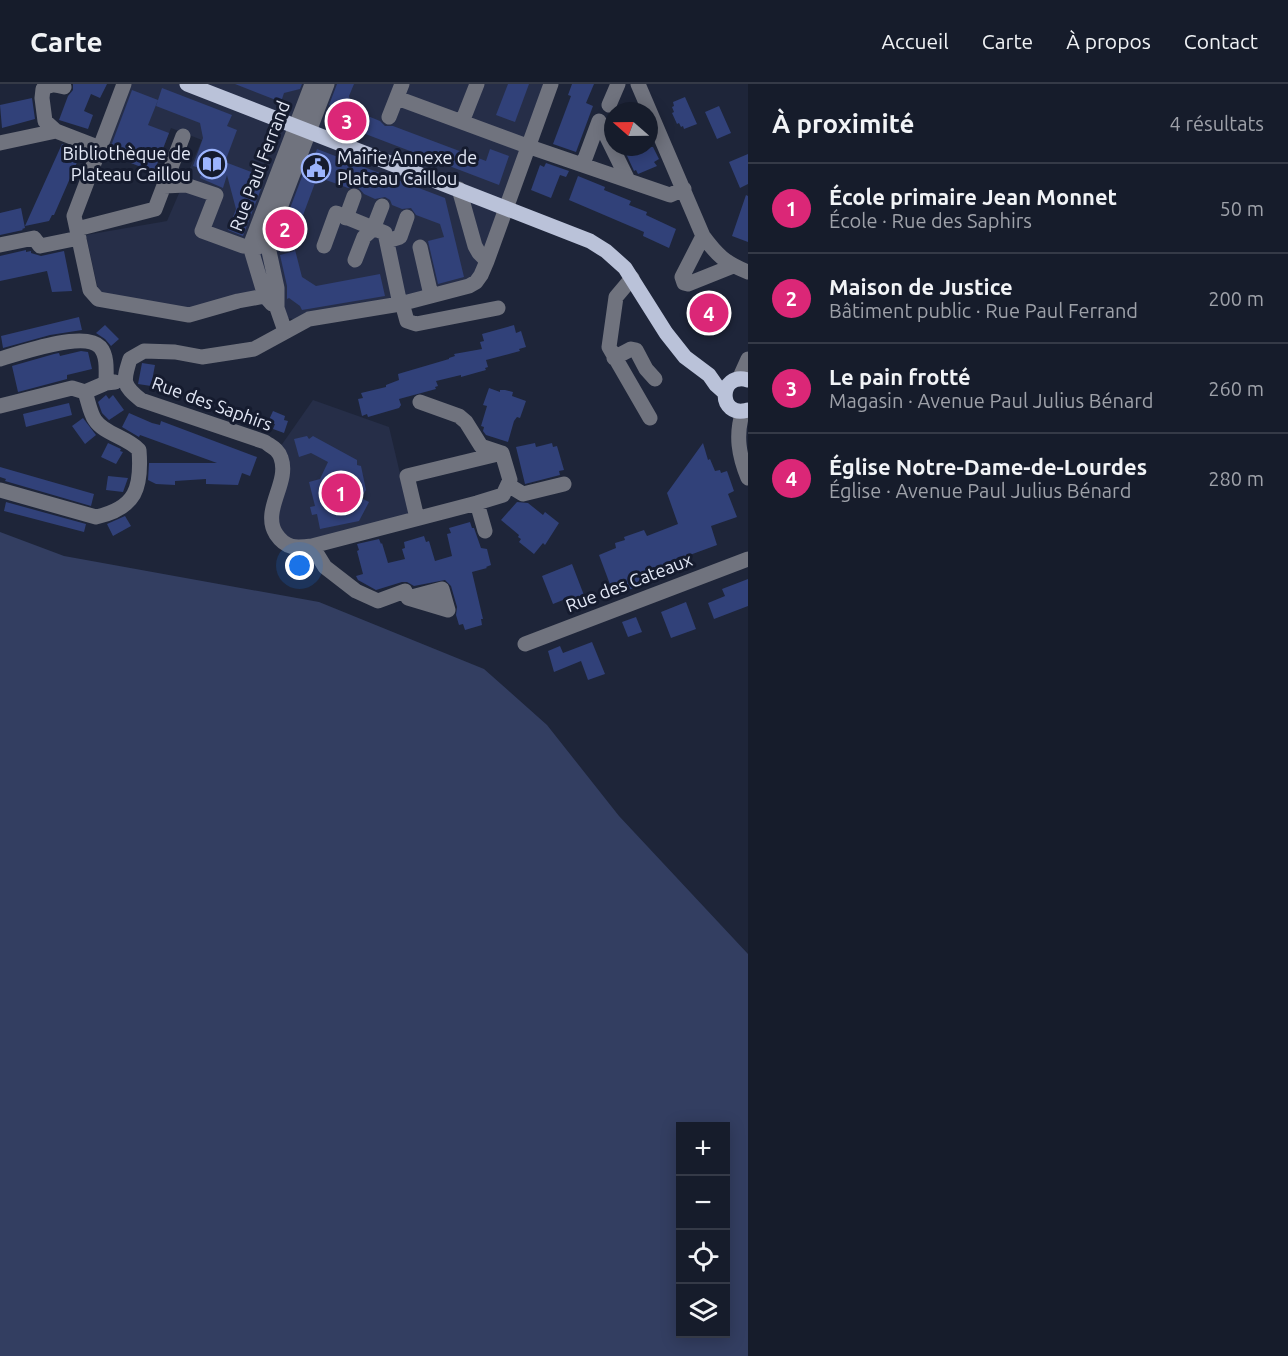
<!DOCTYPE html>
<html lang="fr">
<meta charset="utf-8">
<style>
body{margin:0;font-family:Ubuntu,sans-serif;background:#232937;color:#f1f3f6}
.controls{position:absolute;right:18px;bottom:18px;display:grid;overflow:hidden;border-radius:0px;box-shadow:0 3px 15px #0003}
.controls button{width:54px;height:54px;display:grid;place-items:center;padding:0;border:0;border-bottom:2px solid #353a47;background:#161c2b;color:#f1f3f6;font:30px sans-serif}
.compass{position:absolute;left:604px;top:18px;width:54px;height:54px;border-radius:50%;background:#161c2b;box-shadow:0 3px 15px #0003;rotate:290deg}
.you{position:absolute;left:300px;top:482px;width:21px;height:21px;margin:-15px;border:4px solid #fff;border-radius:50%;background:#1a73e8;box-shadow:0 0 0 9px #1a73e833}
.badge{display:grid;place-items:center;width:39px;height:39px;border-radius:50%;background:#db2777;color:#fff;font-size:20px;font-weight:700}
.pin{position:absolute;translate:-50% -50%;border:3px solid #fff;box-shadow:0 2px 6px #0006}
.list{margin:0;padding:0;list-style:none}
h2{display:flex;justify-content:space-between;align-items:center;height:78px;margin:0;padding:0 24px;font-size:26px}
h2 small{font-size:20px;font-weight:400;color:#9ea1a9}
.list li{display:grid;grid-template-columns:39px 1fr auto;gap:18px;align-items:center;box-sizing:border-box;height:90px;padding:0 24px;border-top:2px solid #353a47}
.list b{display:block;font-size:22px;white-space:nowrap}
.list p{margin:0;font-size:20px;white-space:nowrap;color:#9ea1a9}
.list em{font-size:20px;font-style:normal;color:#9ea1a9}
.icon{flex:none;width:33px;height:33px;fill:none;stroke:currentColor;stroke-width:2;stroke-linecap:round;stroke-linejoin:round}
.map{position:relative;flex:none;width:748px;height:1272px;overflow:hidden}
header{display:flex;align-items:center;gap:36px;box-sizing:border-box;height:84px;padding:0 30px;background:#161c2b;border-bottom:2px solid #353a47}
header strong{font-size:28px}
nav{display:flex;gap:33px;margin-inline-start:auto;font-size:21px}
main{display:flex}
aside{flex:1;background:#161c2b}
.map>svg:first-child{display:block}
</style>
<header>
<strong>Carte</strong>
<nav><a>Accueil</a><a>Carte</a><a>À propos</a><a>Contact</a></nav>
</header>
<main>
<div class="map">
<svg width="748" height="1272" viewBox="0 0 748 1272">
<rect width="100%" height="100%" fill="#1e2539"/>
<path fill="#262e48" d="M124 0H551L476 198 297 236 288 234 272 227 254 216 202 226 105 214 98 206 86 151 167 137 202 56 171 44 154 88 99 67Z
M313 316 389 343 411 436 292 464 272 429 278 366Z"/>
<path fill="#333e61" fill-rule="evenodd" d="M0 448 64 472 319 518 484 585 547 641 619 732 748 870V1272H0ZM680 1042H726V1250H680Z"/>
<path fill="#314179" d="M73 0H107L100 14 91 10 84 27 93 31 88 45 59 36 68 12 73 6Z
M235 0H302L300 5 284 9 281 18Z
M337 0H354L349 12 353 26 380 37 385 42H393L486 77 490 65 509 72 499 101 334 38 336 33 333 23 329 21Z
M508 0H529L515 38 496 31Z
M572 0H594L586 19 593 22 576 68 553 60 571 12 568 11Z
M162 4 232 31 227 42 237 46 225 78 259 91 254 102 261 105 243 152 228 146 236 125 227 91 223 104 200 94 203 85 193 82 203 54 200 39 156 22Z
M132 6 158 16 148 41 169 49 154 88 108 70Z
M685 13 697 40 684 45 683 42 681 43 679 39 677 40 672 29 674 28 672 23 674 22 673 18Z
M32 14 35 35 2 44 0 21Z
M719 22 731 49 717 55 705 28Z
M62 60 80 67 81 69 54 131H52L49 137 25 142Z
M623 63H653L659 75 654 78 657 82 638 90 636 86 634 87Z
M317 65 445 114 464 193 438 200 428 157 444 153 440 140 416 131 411 124 402 125 392 121 390 116 385 113 375 115 364 110 358 103 348 104 326 96 315 99 293 158 302 193 316 202 380 190 385 212 302 226 300 222 289 214 287 215V202L280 171 295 167 277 159 309 74 313 76Z
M748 70V100L740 104 729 78Z
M546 79 569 87 566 93 560 91 551 114 531 106 540 81 544 83Z
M578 92 605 103 604 106 631 117 629 121 647 128 646 131 676 145 669 164 643 152 644 148 569 116Z
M746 111 748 112V158L732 152Z
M21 124 25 144 22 145 23 146 0 151V129Z
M26 166V168L31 167V169L41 172 64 167 72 207 52 208 47 187 0 197V172Z
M704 207 721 214 726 226 729 228 722 246 716 244 714 251 694 243 692 231 690 230 697 210 702 212Z
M79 233 82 246 50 251 3 264 1 252Z
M105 241 119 255 111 262 105 255 96 249Z
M514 241 516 249 521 247 526 263 519 265 520 267 486 276 488 283 485 284 486 286 461 293V291L436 297 438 302 435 303 436 305 399 315 401 321 399 324 368 333 367 330 362 332 358 315 363 314 361 309 386 303V301L399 296 398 290 449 275V274L455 272 454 270 482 265 480 258 484 257 482 250Z
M81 267 88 268 92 285 67 291V295L18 308 12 282 54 270 59 269 60 272Z
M142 279 155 281 151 302 138 300Z
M489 304 500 308V306H505L513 308 512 312 526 317 520 334 517 333 514 337 508 358 486 351 483 347 484 343 481 342 487 322 483 321Z
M106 311 109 315 113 311 124 326 109 336 102 329 98 318Z
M69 319 72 331 26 343 23 330Z
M273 327 285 332 284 336 288 337 284 349 273 345 275 340 268 338Z
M129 329 152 339 160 341 161 337 257 373 250 392 242 389 238 401 206 400V395L175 397V401L156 400 148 396 149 379H217L140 351 139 353 122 343Z
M83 334 96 351 85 360 72 342Z
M307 352 309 355 313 352 357 376V381L361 382 366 406 361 414 369 418 359 437 320 445 317 430 312 431 310 423 315 422 309 398 320 395 328 378 311 369 299 373 294 355Z
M108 359 121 365 120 367 123 368 116 380 101 373Z
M535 359 536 363 552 359 553 363 557 362 564 386 559 387 560 391 525 400 516 363Z
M703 359 708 376 710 375 715 387 720 386 721 389 727 387 734 407 728 410 737 433 711 442 717 461 649 486 653 497 614 511 599 471 616 464 615 459 625 456 624 453 644 446 647 452 678 440 667 409Z
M0 383 94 410 91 422 5 397 6 395 0 393Z
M108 392 128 394 123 408 106 406Z
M6 418 86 440 84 448 4 427Z
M517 418 528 419 543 431 545 428 559 439 545 461 543 459 534 470 519 458 521 455 518 453 519 451 501 436Z
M125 432 131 442 113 452 107 440Z
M470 438 472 444H474L481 464 487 465 491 481 486 483 487 484 472 488 483 535H481L482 541 465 546 463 540 459 541 456 531 457 523 451 502 445 496 414 502 407 498H402L376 506 358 496 356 492 363 490 357 467 359 466 357 460 379 455 381 460 382 459 388 479 405 475 402 465 405 464 404 458 424 452 426 458 429 457 435 477 452 472 447 450 451 449 449 444Z
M572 480 587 519 567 526 563 516 553 520 542 492Z
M748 495V522L714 535 708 519 725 512 722 505Z
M686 518 696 545 671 554 661 528Z
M636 533 642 548 628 553 622 538Z
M592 558 605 590 588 596 581 577 554 588 548 567 560 562 563 569Z"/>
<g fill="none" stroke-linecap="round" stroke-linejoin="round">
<path stroke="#70737e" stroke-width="15" d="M124 0 74 132 90 206 98 215 189 231 238 217 265 212
M638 0 703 152C717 171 725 179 748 188
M397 14 527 62 670 111 684 105
M609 21 618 0
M389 33 402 0
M462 38 477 0
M56 47 45 37 42 14 43 5C50 0 55 0 64 3
M0 59 56 47 100 64
M583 80 599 37 628 96
M164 102 186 101 216 111 202 147 243 162 258 163
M459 105 475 162 479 169 487 177
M346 134 354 112
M77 145 155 125 183 52
M703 152 682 193 684 199 688 200 733 182
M387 157 400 153 407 133
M0 161 34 154 40 162 79 154
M324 162 336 129 385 149 400 220
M420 163 431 211
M355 176 364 153 373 145 382 122
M632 194 616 213 609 263 650 334
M402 219 407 237 416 240 498 224
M272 220 265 212 250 162 312 0
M285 247 277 224V204L267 158 327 0
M614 274 631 265 636 266 646 285 655 295
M0 275C20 269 85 246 100 263 108 272 106 288 106 299
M739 295 748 275
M420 318 459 332 466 338 481 362 502 369
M0 322 72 304 85 308 106 299 115 298
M743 327C735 351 739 372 748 394
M508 401 523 410 564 400
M0 406 96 433C136 424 142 404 139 366 127 353 104 350 95 336 90 329 88 316 85 308
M477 419 485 447
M417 434 407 392 502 369 510 396 503 411 477 419 312 462C296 464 286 465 276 450 261 426 290 399 281 374 278 365 272 363 265 358L141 316C122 301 123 297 130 275L144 267 175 268 202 273 254 265 309 235 400 220 469 202 476 198 481 191 487 177 551 0
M312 462 325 483 356 507 378 517 405 507 408 514 442 505 448 526 408 514
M525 560 748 475"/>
<path stroke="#bac2d9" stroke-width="15" d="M187 0 590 157 606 167 625 184 666 249 685 273 709 291 716 301 725 309
M748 296C718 287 717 335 748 326"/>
</g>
<defs>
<g id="library-ring" transform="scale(1.5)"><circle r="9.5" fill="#151b2e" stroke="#9cb4fd" stroke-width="1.5"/><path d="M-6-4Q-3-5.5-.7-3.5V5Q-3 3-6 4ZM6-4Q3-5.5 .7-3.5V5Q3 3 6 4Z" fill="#9cb4fd"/></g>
<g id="civic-ring" transform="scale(1.5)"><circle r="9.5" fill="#151b2e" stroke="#9cb4fd" stroke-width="1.5"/><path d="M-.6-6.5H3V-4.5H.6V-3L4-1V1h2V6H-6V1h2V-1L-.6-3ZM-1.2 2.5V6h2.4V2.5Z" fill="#9cb4fd"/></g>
</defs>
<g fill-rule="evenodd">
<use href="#library-ring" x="212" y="80"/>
<use href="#civic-ring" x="316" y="84"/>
</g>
<g text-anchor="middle" stroke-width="6" stroke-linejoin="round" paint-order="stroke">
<g font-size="18" fill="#e3e8f6" stroke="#151b2e" text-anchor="end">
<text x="191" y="76">Bibliothèque de<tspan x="191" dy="21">Plateau Caillou</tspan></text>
<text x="337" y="80" text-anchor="start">Mairie Annexe de<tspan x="337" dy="21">Plateau Caillou</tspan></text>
</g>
<g font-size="18" fill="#e3e8f6" stroke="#151b2e">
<text transform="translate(260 82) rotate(-69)" y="6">Rue Paul Ferrand</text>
<text transform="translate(212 320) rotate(20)" y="6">Rue des Saphirs</text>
<text transform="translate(629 499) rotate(-21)" y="6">Rue des Cateaux</text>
</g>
</g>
</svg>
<div class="controls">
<button>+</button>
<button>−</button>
<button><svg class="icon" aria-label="locate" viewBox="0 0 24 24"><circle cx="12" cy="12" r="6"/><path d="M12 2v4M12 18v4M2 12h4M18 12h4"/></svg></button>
<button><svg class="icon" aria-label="layers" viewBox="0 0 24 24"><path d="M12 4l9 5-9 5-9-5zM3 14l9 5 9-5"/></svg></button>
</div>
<svg class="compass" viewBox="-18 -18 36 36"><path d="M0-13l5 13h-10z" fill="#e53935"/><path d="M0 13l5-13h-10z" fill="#9ea1a9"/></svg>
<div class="you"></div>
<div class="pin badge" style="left:341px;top:409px">1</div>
<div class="pin badge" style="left:285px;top:145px">2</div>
<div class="pin badge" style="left:347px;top:37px">3</div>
<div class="pin badge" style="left:709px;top:229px">4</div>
</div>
<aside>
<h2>À proximité<small>4 résultats</small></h2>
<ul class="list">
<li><span class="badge">1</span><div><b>École primaire Jean Monnet</b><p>École · Rue des Saphirs</p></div><em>50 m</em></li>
<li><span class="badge">2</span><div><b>Maison de Justice</b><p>Bâtiment public · Rue Paul Ferrand</p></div><em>200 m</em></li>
<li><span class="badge">3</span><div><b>Le pain frotté</b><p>Magasin · Avenue Paul Julius Bénard</p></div><em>260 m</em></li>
<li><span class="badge">4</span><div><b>Église Notre-Dame-de-Lourdes</b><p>Église · Avenue Paul Julius Bénard</p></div><em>280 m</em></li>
</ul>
</aside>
</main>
